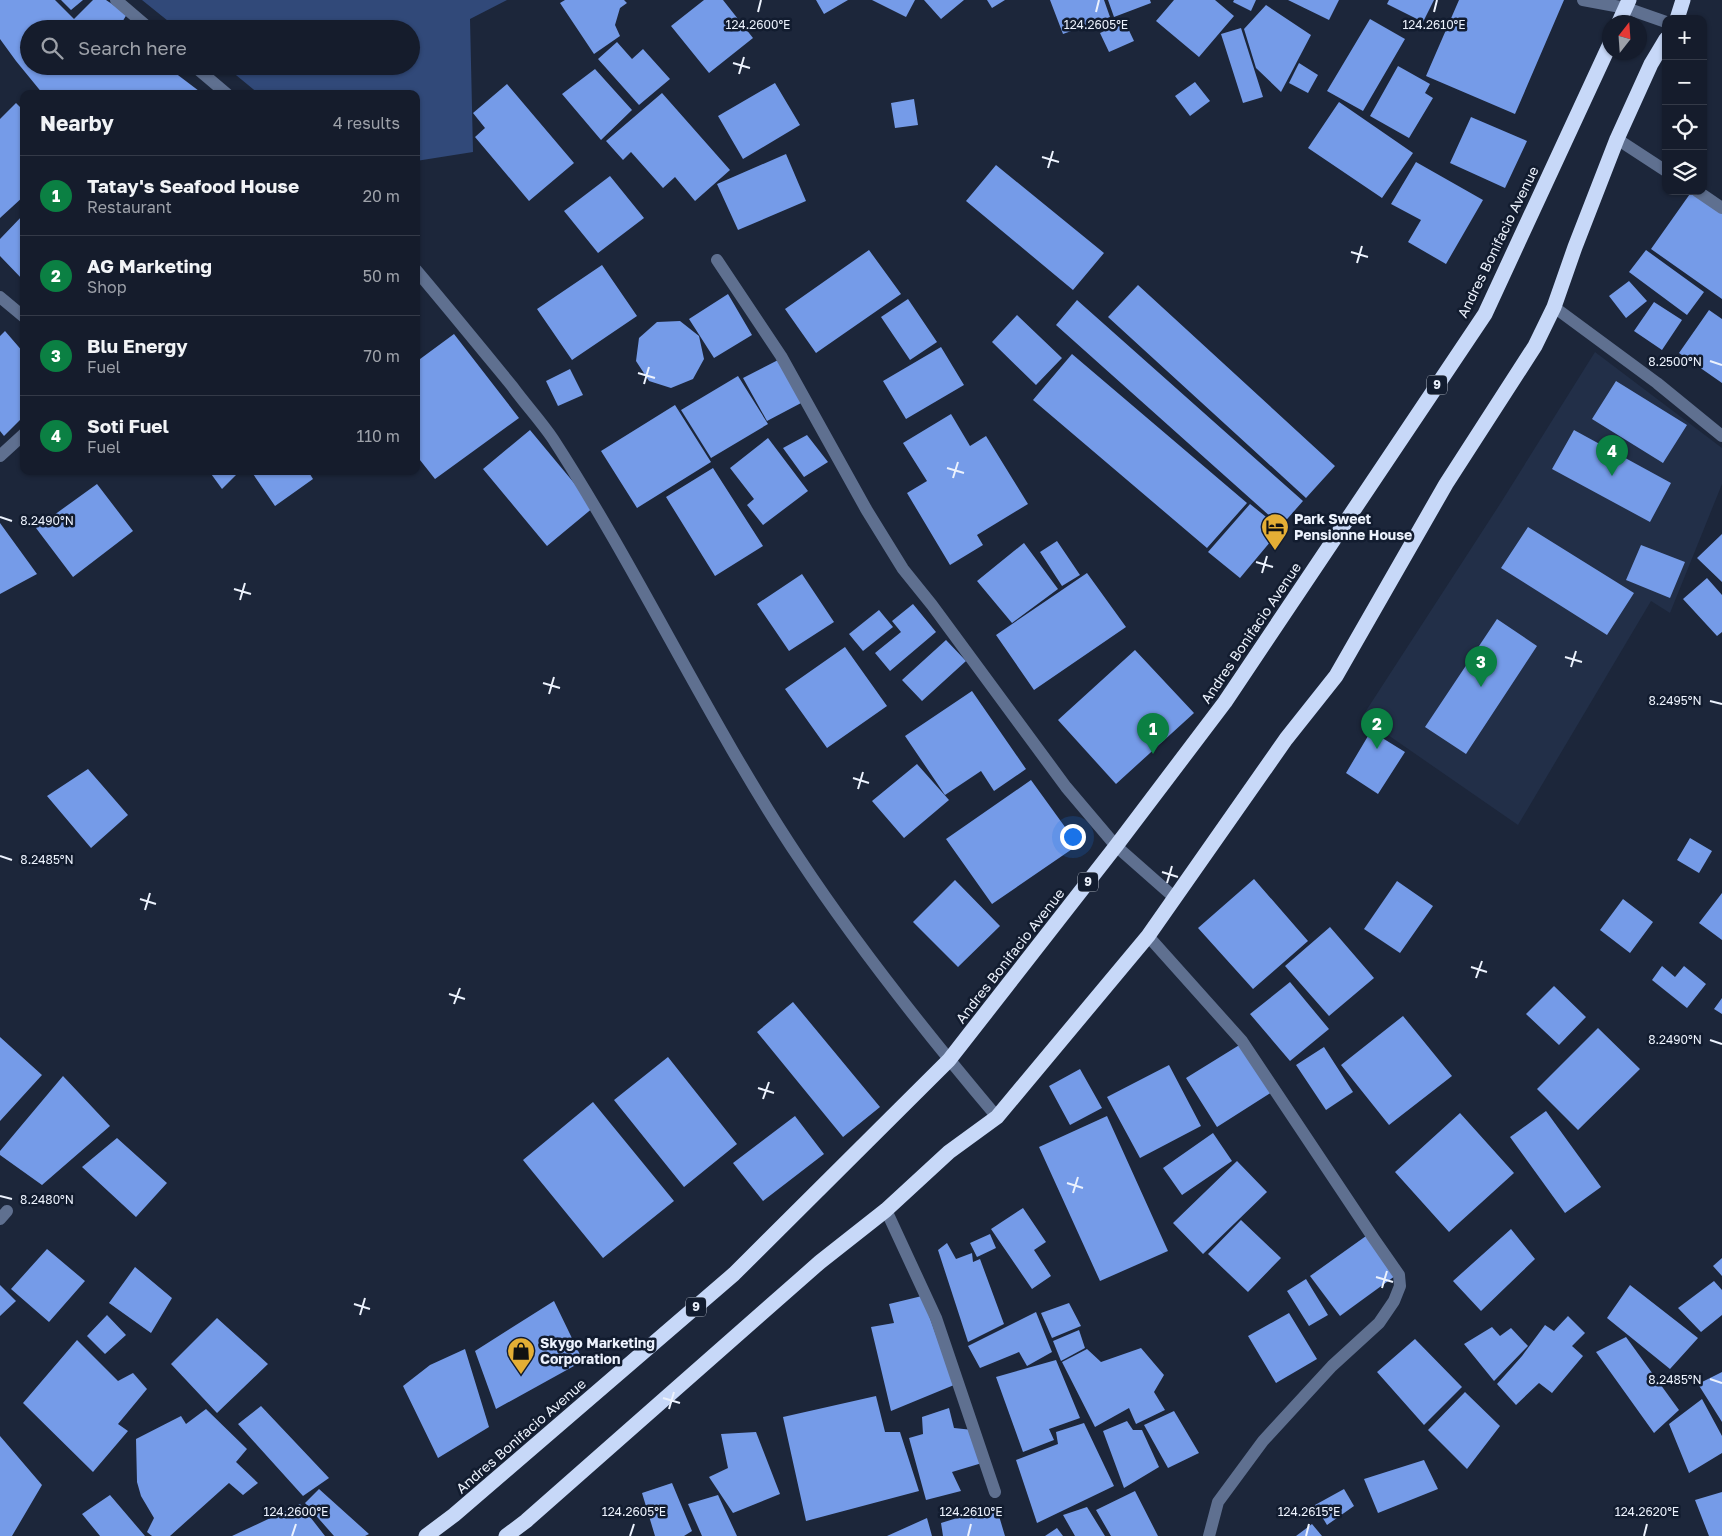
<!DOCTYPE html>
<meta charset="utf-8">
<style>
body{margin:0;font-family:"Golos Text",sans-serif;background:#222938;color:#f1f3f6}
.controls{position:absolute;right:15px;top:15px;display:grid;overflow:hidden;border-radius:10px;box-shadow:0 1px 4px #0004}
.controls button{width:45px;height:45px;display:grid;place-items:center;padding:0;border:0;border-bottom:1px solid #343a48;background:#151c2c;color:#f1f3f6;font:25px sans-serif}
.compass{position:absolute;left:1602px;top:15px;width:45px;height:45px;border-radius:50%;background:#151c2c;box-shadow:0 1px 4px #0004;rotate:17deg}
.you{position:absolute;left:1072px;top:836px;width:18px;height:18px;margin:-12px;border:4px solid #fff;border-radius:50%;background:#1a73e8;box-shadow:0 0 0 8px #1a73e833}
.badge{display:grid;place-items:center;width:32px;height:32px;border-radius:50%;background:#0b8043;color:#fff;font-size:16px;font-weight:700}
.pin{position:absolute;translate:-50% -41px;filter:drop-shadow(0 1px 2px #0008)}
.pin::after{content:'';position:absolute;top:26px;width:18px;height:15px;background:inherit;clip-path:polygon(0 0,100% 0,50% 100%)}
.list{margin:0;padding:0;list-style:none}
h2{display:flex;justify-content:space-between;align-items:center;height:65px;margin:0;padding:0 20px;font-size:21px}
h2 small{font-size:16px;font-weight:400;color:#9da1a9}
.list li{display:grid;grid-template-columns:32px 1fr auto;gap:15px;align-items:center;box-sizing:border-box;height:80px;padding:0 20px;border-top:1px solid #343a48}
.list b{display:block;font-size:19px;white-space:nowrap}
.list p{margin:0;font-size:16px;white-space:nowrap;color:#9da1a9}
.list em{font-size:16px;font-style:normal;color:#9da1a9}
.icon{flex:none;width:28px;height:28px;fill:none;stroke:currentColor;stroke-width:2;stroke-linecap:round;stroke-linejoin:round}
.map{position:relative;flex:none;width:1722px;height:1536px;overflow:hidden}
.search{position:absolute;background:#151c2c;box-shadow:0 1px 4px #0004;left:20px;top:20px;width:400px;height:55px;display:flex;align-items:center;gap:12px;box-sizing:border-box;padding:0 18px;border-radius:28px;color:#9da1a9;font-size:19px}
.panel{position:absolute;background:#151c2c;box-shadow:0 1px 4px #0004;left:20px;top:90px;width:400px;height:385px;border-radius:10px}
.map>svg:first-child{display:block}
</style>
<div class="map">
<svg width="1722" height="1536" viewBox="0 0 1722 1536">
<rect width="100%" height="100%" fill="#1c263a"/>
<path fill="#222f48" d="M1595 352 1722 448V484L1670 613 1651 601 1518 825 1362 717 1500 504Z"/>
<path fill="#314979" d="M142 0H507L470 19 473 152 416 161V94H259L225 66H411V29H178Z"/>
<path fill="#759be8" d="M0 0H55L74 19 93 0H106L127 14 118 29H29V66H166L203 94H43L16 61 0 39Z
M61 0H83L71 10Z
M565 0H624L627 3 620 8 615 25 620 36 594 54 560 3Z
M704 0H723L753 38 709 73 671 26Z
M816 0H848L824 14Z
M872 0H915L906 17Z
M924 0H964L941 19Z
M987 0H1005L992 8Z
M1050 0H1104L1110 17 1063 34Z
M1108 0H1150L1151 3 1114 17Z
M1174 0H1215L1234 16 1199 57 1156 21Z
M1234 0H1256L1251 11 1233 2Z
M1288 0H1339L1329 20Z
M1389 0H1434L1423 22 1387 4Z
M1459 0H1564L1515 114 1426 76Z
M1266 5 1311 35 1281 92 1256 68 1244 29Z
M1370 19 1405 39 1363 111 1327 91Z
M1125 22 1134 41 1109 52 1100 33Z
M1241 28 1263 97 1243 103 1221 34Z
M617 42 632 59 643 49 670 79 639 105 598 59Z
M1299 63 1318 75 1308 93 1289 83Z
M1398 66 1430 84 1425 93 1433 98 1409 138 1370 116Z
M595 69 632 110 601 140 562 94Z
M1195 82 1210 101 1190 116 1175 96Z
M775 83 800 125 743 159 718 116Z
M507 84 574 163 529 201 475 137 485 128 473 113Z
M662 93 730 170 695 201 675 177 663 188 631 152 623 160 606 141Z
M914 99 918 125 895 128 891 103Z
M1339 102 1413 153 1382 198 1308 148Z
M16 103 24 111V196L0 218V119Z
M1471 117 1527 141 1505 188 1450 163Z
M786 154 806 201 738 230 717 184Z
M1416 162 1483 200 1446 264 1408 242 1421 220 1391 204Z
M996 165 1104 253 1073 290 966 201Z
M610 176 644 218 598 253 564 211Z
M1692 191 1722 212V299L1651 249Z
M24 214V281L0 256V239Z
M869 250 901 294 816 353 785 309Z
M1646 250 1704 292 1687 315 1629 272Z
M602 265 637 316 572 360 537 309Z
M1629 281 1647 301 1626 318 1609 296Z
M1138 285 1335 466 1306 498 1108 317Z
M728 294 752 335 714 358 689 319Z
M908 299 937 342 910 360 881 317Z
M1077 300 1303 501 1281 526 1056 325Z
M1654 302 1682 320 1662 350 1634 331Z
M1709 310 1722 319V383L1679 353Z
M1017 315 1062 358 1036 385 992 342Z
M680 321 699 336 704 359 693 379 671 388 649 381 636 361 639 338 657 322Z
M5 331 24 353V416L4 436 0 431V336Z
M454 334 519 418 435 479 416 455V362Z
M941 347 964 385 906 419 883 381Z
M1072 354 1247 503 1207 548 1033 400Z
M780 359 803 402 767 421 743 378Z
M570 369 583 395 558 406 546 381Z
M738 376 768 424 711 458 681 410Z
M1616 381 1687 425 1663 463 1592 419Z
M675 405 711 462 637 508 601 451Z
M951 414 970 446 986 436 1028 504 977 535 983 545 950 565 907 493 927 481 903 443Z
M530 430 594 507 547 546 483 469Z
M1574 430 1671 483 1650 522 1552 469Z
M807 435 828 462 804 477 783 448Z
M768 438 808 491 763 525 747 505 754 499 730 468Z
M713 468 763 546 715 576 666 497Z
M209 471H240L222 489Z
M251 471H308L313 479 275 506Z
M97 484 133 531 73 577 36 528Z
M1250 504 1281 529 1240 578 1208 552Z
M0 523 37 574 0 594Z
M1528 527 1634 593 1607 635 1501 568Z
M1722 534V582L1697 558Z
M1057 541 1080 575 1062 586 1040 552Z
M1024 543 1058 589 1012 623 977 581Z
M1641 545 1685 562 1670 598 1626 580Z
M1087 573 1126 627 1034 690 996 635Z
M802 574 834 622 789 651 757 604Z
M1707 578 1722 595V632L1717 636 1683 599Z
M913 604 936 632 890 671 875 653 901 632 892 621Z
M879 610 893 627 863 651 849 634Z
M1497 619 1537 646 1466 754 1425 727Z
M946 640 966 661 922 701 902 680Z
M845 647 887 706 827 748 785 689Z
M1135 650 1194 713 1116 784 1058 720Z
M972 691 1026 769 994 791 981 771 945 795 905 736Z
M1371 731 1405 752 1378 794 1346 773Z
M917 764 949 800 904 838 872 801Z
M88 769 128 815 91 848 47 796Z
M1031 780 1078 845 992 904 946 839Z
M1690 838 1712 851 1699 873 1677 860Z
M1254 879 1308 941 1253 989 1198 928Z
M955 880 1000 926 958 967 913 922Z
M1397 881 1433 906 1400 953 1364 929Z
M1722 893V940L1699 923Z
M1623 899 1653 922 1630 953 1600 930Z
M1330 927 1374 978 1329 1016 1285 966Z
M1662 966 1675 977 1684 966 1706 984 1687 1008 1652 980Z
M1290 982 1329 1029 1290 1061 1250 1014Z
M1554 986 1586 1017 1559 1045 1526 1014Z
M1722 998V1014L1714 1009Z
M793 1002 880 1107 843 1137 757 1032Z
M1403 1016 1452 1076 1389 1125 1341 1065Z
M1598 1028 1640 1069 1578 1130 1537 1089Z
M0 1037 42 1075 0 1121Z
M1241 1044 1272 1092 1217 1127 1186 1078Z
M1324 1047 1353 1092 1326 1110 1296 1065Z
M668 1057 737 1144 684 1187 614 1100Z
M1169 1065 1201 1126 1140 1158 1107 1097Z
M1080 1069 1102 1108 1070 1125 1049 1086Z
M63 1076 110 1126 42 1185 0 1155V1151Z
M593 1102 674 1201 603 1258 523 1160Z
M1546 1111 1601 1187 1565 1213 1510 1137Z
M1460 1113 1514 1173 1449 1232 1395 1172Z
M795 1116 824 1154 763 1201 733 1163Z
M1107 1116 1168 1251 1100 1281 1039 1147Z
M1213 1133 1232 1161 1182 1195 1163 1168Z
M117 1138 167 1183 136 1217 82 1167Z
M1237 1161 1267 1192 1203 1254 1173 1223Z
M1023 1208 1046 1242 1034 1250 1051 1276 1032 1289 991 1229Z
M1241 1220 1281 1258 1248 1292 1208 1254Z
M1511 1229 1535 1259 1481 1311 1453 1281Z
M990 1234 996 1248 977 1257 970 1243Z
M1366 1236 1395 1276 1340 1316 1310 1276Z
M947 1243 956 1259 972 1253 973 1262 980 1259 1004 1324 968 1342 938 1250Z
M47 1249 85 1281 49 1322 11 1289Z
M1722 1258V1276L1713 1266Z
M135 1267 172 1298 151 1333 109 1303Z
M1306 1279 1328 1315 1309 1326 1287 1291Z
M1714 1281 1722 1290V1315L1701 1332 1678 1308Z
M0 1285 16 1301 0 1316Z
M1630 1285 1698 1338 1670 1369 1607 1318Z
M922 1296 954 1385 891 1411 871 1327 894 1323 889 1304Z
M554 1301 583 1361 496 1409 475 1351Z
M1069 1303 1081 1326 1052 1338 1041 1313Z
M1036 1312 1052 1352 1027 1366 1019 1352 980 1368 968 1346Z
M1289 1313 1317 1359 1276 1383 1248 1336Z
M107 1315 126 1335 105 1354 87 1336Z
M1568 1316 1585 1333 1572 1346 1583 1356 1552 1393 1539 1383 1516 1405 1497 1384 1522 1356 1545 1325 1554 1331Z
M217 1318 268 1364 217 1413 171 1364Z
M1492 1327 1500 1336 1511 1328 1528 1346 1494 1381 1464 1344Z
M1079 1330 1085 1348 1061 1361 1053 1341Z
M1626 1337 1679 1410 1654 1433 1596 1352Z
M1415 1339 1462 1387 1424 1425 1377 1372Z
M77 1340 118 1381 133 1373 147 1389 118 1424 128 1431 93 1472 23 1403Z
M1141 1348 1164 1375 1154 1392 1165 1410 1136 1424 1129 1408 1095 1427 1062 1362 1087 1349 1101 1362Z
M465 1349 489 1427 438 1458 403 1386 430 1365Z
M1056 1360 1080 1418 1049 1429 1054 1440 1023 1452 996 1377Z
M1722 1372V1422L1698 1384Z
M1465 1392 1500 1426 1467 1469 1428 1430Z
M876 1396 885 1432H900L919 1491 806 1521 783 1417Z
M1702 1399 1722 1436V1453L1689 1473 1669 1424Z
M261 1406 329 1478 303 1496 238 1424Z
M949 1408 954 1428 973 1430 982 1463 952 1472 961 1491 926 1500 909 1438 923 1434 922 1417Z
M206 1409 247 1449 236 1462 258 1483 243 1495 229 1483 170 1536H152L147 1532 154 1518 141 1496 137 1482 136 1439 181 1416 186 1424Z
M1174 1411 1199 1453 1168 1468 1144 1425Z
M1127 1421 1133 1430H1142L1159 1467 1124 1488 1103 1431Z
M1084 1423 1114 1486 1037 1523 1016 1460 1058 1444 1056 1432Z
M756 1432 780 1494 733 1513 709 1477 728 1468 721 1434Z
M0 1436 42 1485 12 1536H0Z
M1424 1460 1438 1489 1378 1513 1364 1479Z
M672 1483 692 1531 684 1536H655L642 1493Z
M319 1489 369 1534 365 1536H334L305 1503Z
M1344 1489 1354 1506 1327 1525 1315 1505Z
M1135 1491 1158 1536H1111L1096 1510Z
M1722 1492V1536H1709L1695 1500Z
M110 1495 145 1536H100L82 1514Z
M718 1495 737 1536H702L688 1504Z
M300 1504 325 1536H232Z
M996 1506 1005 1536H943L941 1523Z
M1087 1507 1105 1536H1075L1063 1515Z
M927 1518 932 1536H887Z
M1312 1524 1322 1536H1296Z
M1057 1528 1063 1536H1045Z"/>
<g fill="none" stroke-linecap="round" stroke-linejoin="round">
<path stroke="#5f7090" stroke-width="12" d="M1617 139 1666 171
M1697 191 1722 208"/>
<path stroke="#5f7090" stroke-width="12" d="M116 0 150 29
M1583 0 1626 8 1666 22
M194 66 227 94
M717 260 781 356 866 509 903 569 932 605 1066 787 1116 846 1175 898
M416 270C449 309 480 347 512 386 525 404 541 421 553 439 641 575 709 723 799 858 859 949 927 1034 997 1117
M0 297 24 317
M1554 307 1657 383 1722 436
M0 456 24 434
M1148 936 1242 1041 1374 1239 1399 1275 1400 1286 1394 1301 1379 1323 1332 1366 1263 1441 1218 1502 1209 1536
M886 1210 936 1318 995 1492
M0 1219 7 1211"/>
<path stroke="#c7d8f8" stroke-width="15" d="M1677 19 1683 0
M1619 22 1629 0
M426 1536 454 1515 734 1274 949 1060 1116 846 1225 702 1485 314 1610 44
M506 1536 526 1521 820 1262 886 1210 949 1152 997 1117 1148 936 1286 739 1336 676 1446 484 1535 346 1554 307 1575 247 1617 139 1651 64 1666 39"/>
</g>
<path fill="none" stroke="#ecf2fd" stroke-width="2" d="M758 12 761 0M1096 12 1099 0M1434 12 1437 0M733 63 750 68M739 74 744 57M1042 157 1059 162M1048 168 1053 151M1351 252 1368 257M1357 263 1362 246M1710 361 1722 365M638 373 655 378M644 384 649 367M947 468 964 473M953 478 958 462M0 517 12 521M1256 562 1273 567M1262 573 1267 556M234 589 251 594M240 600 245 583M1565 657 1582 662M1571 667 1576 651M543 683 560 688M549 694 554 677M1710 701 1722 704M853 778 869 783M858 789 863 772M0 856 12 860M1162 872 1178 877M1167 883 1172 866M140 899 156 904M145 910 150 893M1471 967 1487 972M1476 978 1482 961M449 994 465 999M454 1004 460 988M1710 1040 1722 1044M758 1088 774 1093M763 1099 769 1082M1067 1183 1083 1188M1073 1193 1078 1177M0 1196 12 1199M1376 1277 1393 1282M1382 1288 1387 1271M354 1304 370 1309M360 1315 365 1298M1710 1379 1722 1383M663 1398 680 1403M669 1409 674 1392M292 1536 296 1524M630 1536 634 1524M968 1536 971 1524M1306 1536 1309 1524M1644 1536 1647 1524"/>
<defs>
<g id="hotel-pin" transform="scale(1.4375)"><path d="M0 17L-7.5 6A9.5 9.5 0 1 1 7.5 6Z" fill="#e4ae35" stroke="#121c2f"/><path d="M-6-4.5h1.5V1H6V5H4.5V3h-9V5H-6ZM-4 0a1.8 1.8 0 1 1 3.6 0ZM.5 0V-2.5h3Q6-2.5 6 0Z" fill="#111"/></g>
<g id="shop-pin" transform="scale(1.4375)"><path d="M0 17L-7.5 6A9.5 9.5 0 1 1 7.5 6Z" fill="#e4ae35" stroke="#121c2f"/><path d="M-5-2.5h2.3a2.7 3.5 0 0 1 5.4 0H5L5.5 6h-11ZM-1.5-2.5h3a1.5 2.3 0 0 0-3 0Z" fill="#111"/></g>
</defs>
<g fill-rule="evenodd">
<use href="#hotel-pin" x="1275" y="527"/>
<use href="#shop-pin" x="521" y="1351"/>
</g>
<g text-anchor="middle" stroke-width="5" stroke-linejoin="round" paint-order="stroke">
<g fill="#121c2f" stroke="#abb2bf" stroke-width="1">
<rect x="1427" y="375.5" width="20" height="19" rx="4"/>
<rect x="1078" y="872.5" width="20" height="19" rx="4"/>
<rect x="686" y="1297.5" width="20" height="19" rx="4"/>
</g>
<g font-size="12" font-weight="bold" fill="#ecf2fd">
<text x="1437" y="389">9</text>
<text x="1088" y="886">9</text>
<text x="696" y="1311">9</text>
</g>
<g font-size="14" fill="#ecf2fd" stroke="#121c2f">
<text transform="translate(1498 242) rotate(-64)" y="5">Andres Bonifacio Avenue</text>
<text transform="translate(1251 633) rotate(-56)" y="5">Andres Bonifacio Avenue</text>
<text transform="translate(1010 956) rotate(-52)" y="5">Andres Bonifacio Avenue</text>
<text transform="translate(521 1436) rotate(-41)" y="5">Andres Bonifacio Avenue</text>
</g>
<g font-size="14" font-weight="bold" fill="#ecf2fd" stroke="#121c2f" text-anchor="start">
<text x="1294" y="524">Park Sweet<tspan x="1294" dy="16">Pensionne House</tspan></text>
<text x="540" y="1348">Skygo Marketing<tspan x="540" dy="16">Corporation</tspan></text>
</g>
</g>
<g font-size="12" text-anchor="middle" fill="#ecf2fd" stroke="#121c2f" stroke-width="5" stroke-linejoin="round" paint-order="stroke">
<text x="758" y="29">124.2600°E</text>
<text x="1096" y="29">124.2605°E</text>
<text x="1434" y="29">124.2610°E</text>
<text x="1675" y="366">8.2500°N</text>
<text x="47" y="525">8.2490°N</text>
<text x="1675" y="705">8.2495°N</text>
<text x="47" y="864">8.2485°N</text>
<text x="1675" y="1044">8.2490°N</text>
<text x="47" y="1204">8.2480°N</text>
<text x="1675" y="1384">8.2485°N</text>
<text x="296" y="1516">124.2600°E</text>
<text x="634" y="1516">124.2605°E</text>
<text x="971" y="1516">124.2610°E</text>
<text x="1309" y="1516">124.2615°E</text>
<text x="1647" y="1516">124.2620°E</text>
</g>
</svg>
<div class="controls">
<button>+</button>
<button>−</button>
<button><svg class="icon" aria-label="locate" viewBox="0 0 24 24"><circle cx="12" cy="12" r="6"/><path d="M12 2v4M12 18v4M2 12h4M18 12h4"/></svg></button>
<button><svg class="icon" aria-label="layers" viewBox="0 0 24 24"><path d="M12 4l9 5-9 5-9-5zM3 14l9 5 9-5"/></svg></button>
</div>
<svg class="compass" viewBox="-18 -18 36 36"><path d="M0-13l5 13h-10z" fill="#e53935"/><path d="M0 13l5-13h-10z" fill="#9da1a9"/></svg>
<div class="you"></div>
<div class="pin badge" style="left:1153px;top:754px">1</div>
<div class="pin badge" style="left:1377px;top:749px">2</div>
<div class="pin badge" style="left:1481px;top:687px">3</div>
<div class="pin badge" style="left:1612px;top:476px">4</div>
<div class="search"><svg class="icon" aria-label="search" viewBox="0 0 24 24"><circle cx="10" cy="10" r="6"/><path d="M15 15l6 6"/></svg>Search here</div>
<section class="panel">
<h2>Nearby<small>4 results</small></h2>
<ul class="list">
<li><span class="badge">1</span><div><b>Tatay's Seafood House</b><p>Restaurant</p></div><em>20 m</em></li>
<li><span class="badge">2</span><div><b>AG Marketing</b><p>Shop</p></div><em>50 m</em></li>
<li><span class="badge">3</span><div><b>Blu Energy</b><p>Fuel</p></div><em>70 m</em></li>
<li><span class="badge">4</span><div><b>Soti Fuel</b><p>Fuel</p></div><em>110 m</em></li>
</ul>
</section>
</div>
